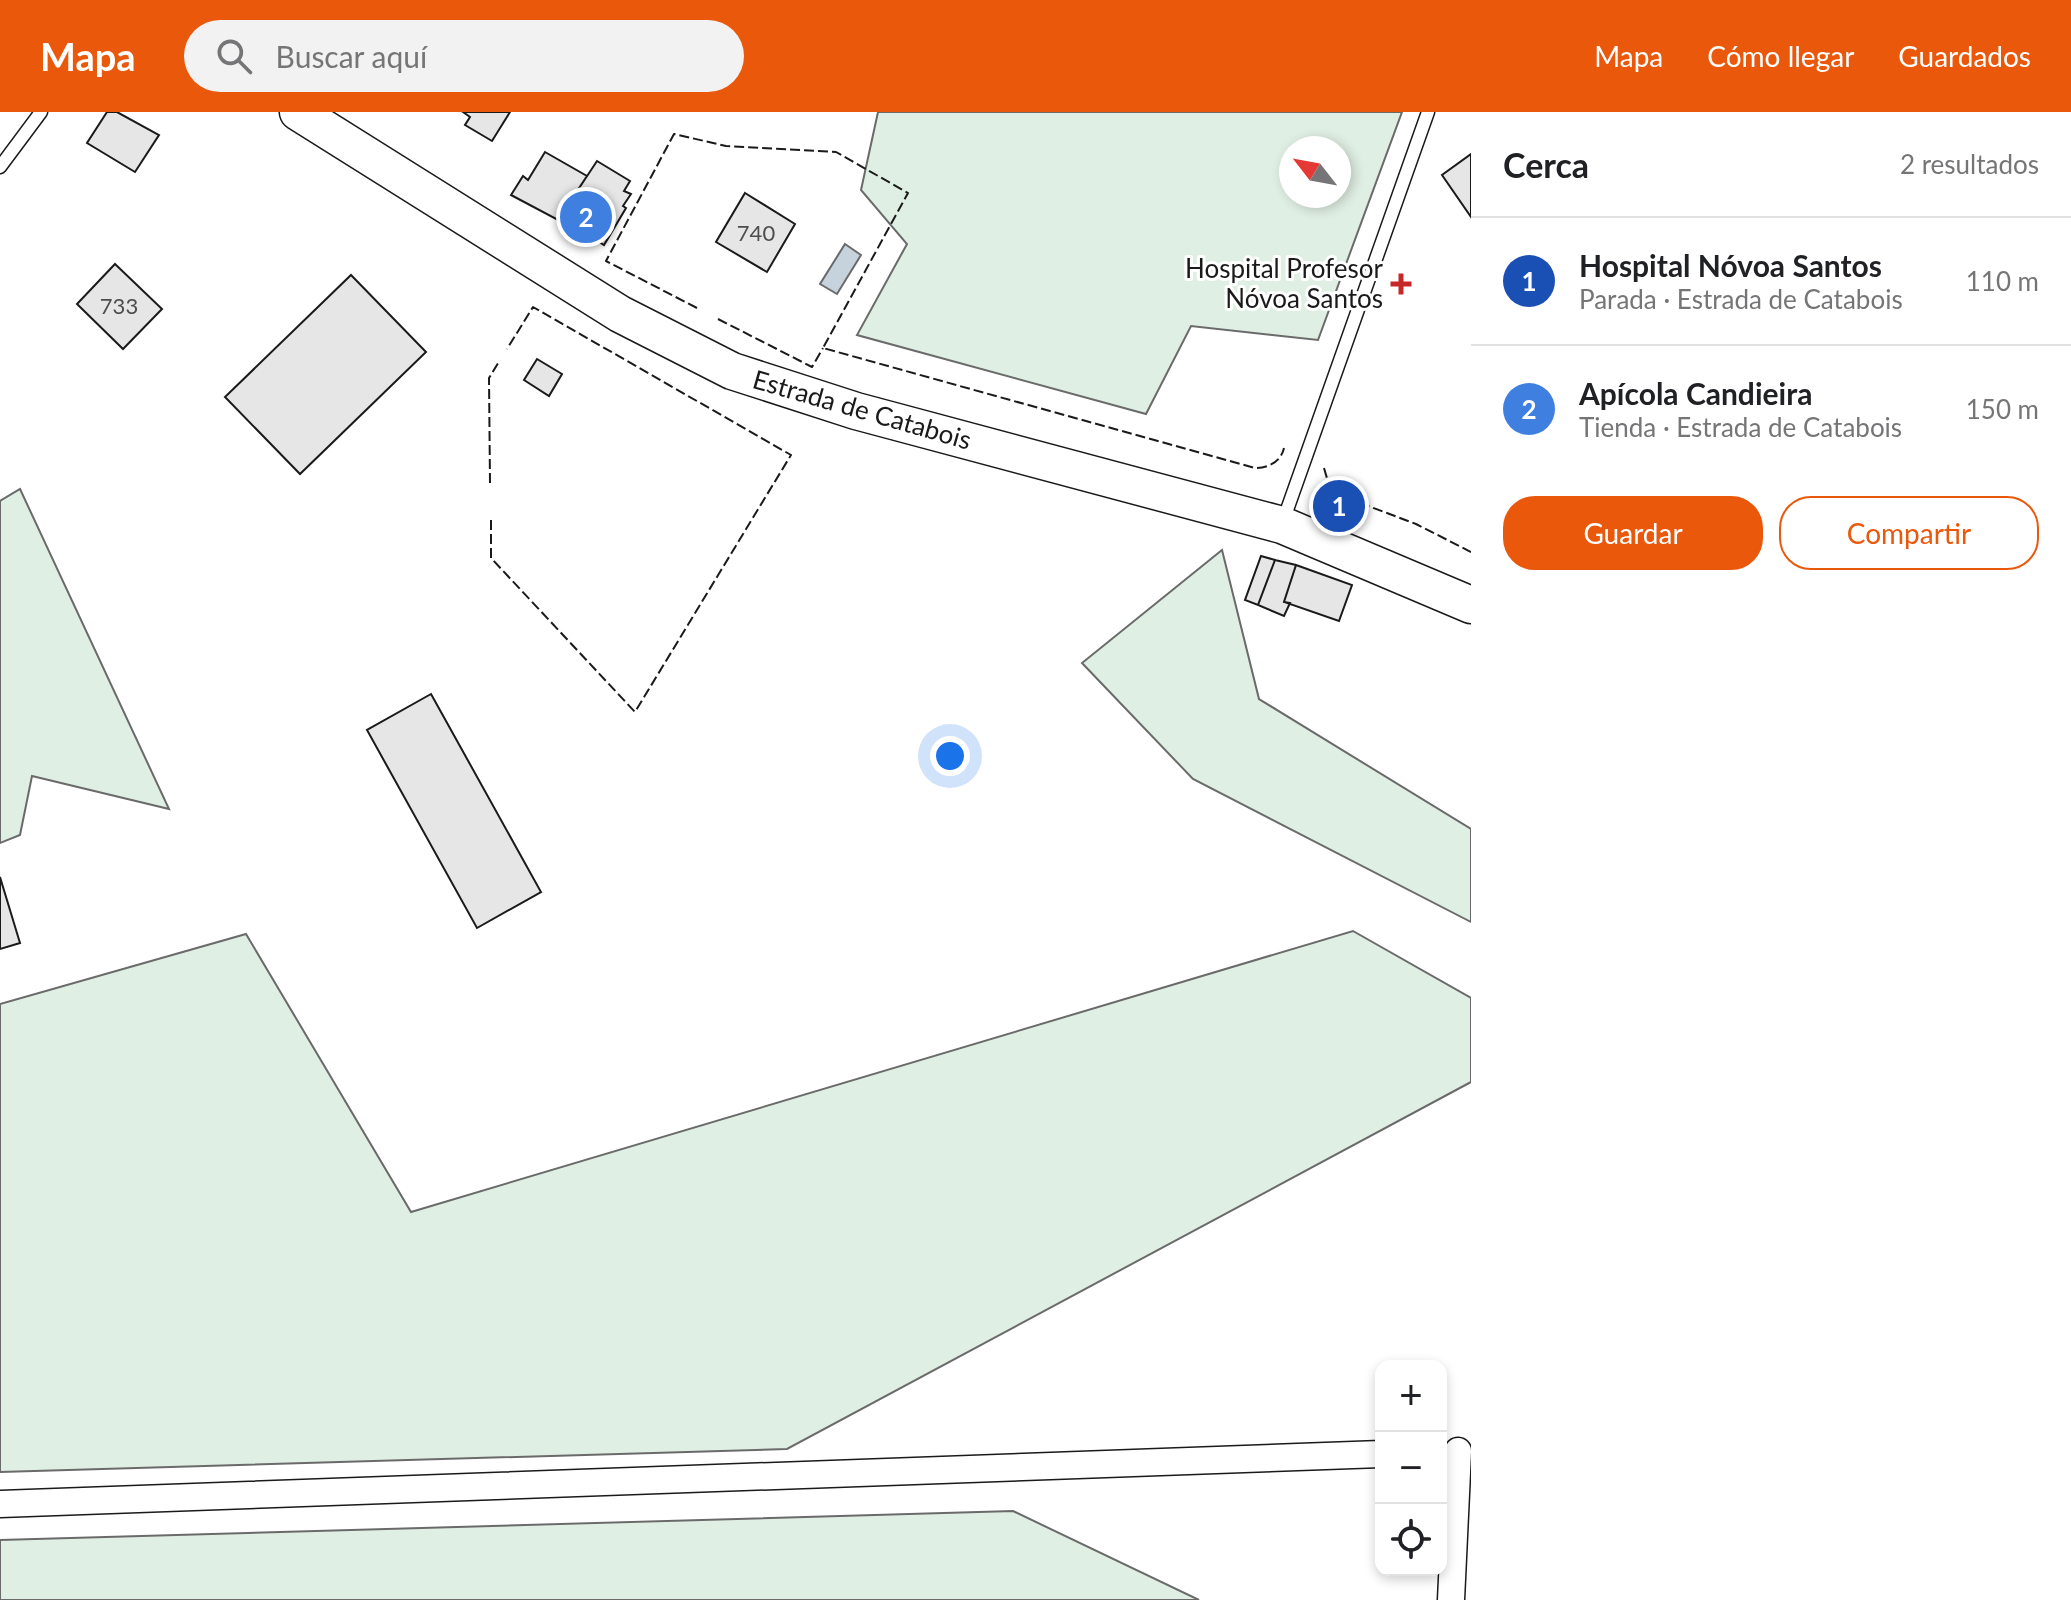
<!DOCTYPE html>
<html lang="es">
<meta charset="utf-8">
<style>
body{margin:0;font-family:Lato,sans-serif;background:#f2f2f2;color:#202124}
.controls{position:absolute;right:24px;bottom:24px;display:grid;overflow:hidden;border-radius:16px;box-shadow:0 4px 12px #0003}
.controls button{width:72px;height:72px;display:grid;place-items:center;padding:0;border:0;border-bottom:2px solid #e0e0e0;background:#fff;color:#202124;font:40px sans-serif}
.compass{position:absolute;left:1279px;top:24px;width:72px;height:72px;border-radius:50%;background:#fff;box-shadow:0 4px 12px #0003;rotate:301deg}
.you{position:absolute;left:950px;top:644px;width:28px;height:28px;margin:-20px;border:6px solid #fff;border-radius:50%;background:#1a73e8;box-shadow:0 0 0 12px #1a73e833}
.badge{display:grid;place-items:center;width:52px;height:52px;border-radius:50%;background:#ea580c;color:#fff;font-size:26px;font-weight:700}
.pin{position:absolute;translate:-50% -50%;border:4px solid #fff;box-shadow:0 2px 8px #0006}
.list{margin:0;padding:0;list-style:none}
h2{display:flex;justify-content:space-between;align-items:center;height:104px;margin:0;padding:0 32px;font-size:34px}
h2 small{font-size:26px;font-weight:400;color:#757577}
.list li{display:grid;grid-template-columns:52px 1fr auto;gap:24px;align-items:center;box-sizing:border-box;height:128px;padding:0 32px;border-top:2px solid #e0e0e0}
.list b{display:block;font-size:30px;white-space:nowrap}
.list p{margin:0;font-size:26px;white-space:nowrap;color:#757577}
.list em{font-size:26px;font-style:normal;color:#757577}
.actions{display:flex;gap:16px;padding:24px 32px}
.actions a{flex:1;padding:18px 0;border:2px solid #ea580c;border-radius:32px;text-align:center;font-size:28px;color:#ea580c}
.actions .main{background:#ea580c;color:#fff}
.icon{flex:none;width:44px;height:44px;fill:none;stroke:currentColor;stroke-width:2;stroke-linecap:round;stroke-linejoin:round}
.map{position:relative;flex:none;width:1471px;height:1488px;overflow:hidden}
header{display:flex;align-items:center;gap:48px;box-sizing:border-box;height:112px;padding:0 40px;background:#ea580c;color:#fff}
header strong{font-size:38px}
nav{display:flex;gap:44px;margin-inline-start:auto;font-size:28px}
.search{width:560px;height:72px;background:#f2f2f2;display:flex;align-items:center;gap:20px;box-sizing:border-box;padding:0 28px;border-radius:44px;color:#757577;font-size:30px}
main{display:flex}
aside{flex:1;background:#fff}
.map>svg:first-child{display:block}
</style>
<header>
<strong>Mapa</strong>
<div class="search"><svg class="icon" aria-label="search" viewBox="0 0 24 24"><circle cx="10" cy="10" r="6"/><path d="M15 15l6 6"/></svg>Buscar aquí</div>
<nav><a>Mapa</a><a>Cómo llegar</a><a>Guardados</a></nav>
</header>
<main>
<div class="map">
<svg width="1471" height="1488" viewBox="0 0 1471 1488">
<rect width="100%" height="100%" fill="#fff"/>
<path fill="#e0efe3" stroke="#6a6a6a" stroke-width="2" fill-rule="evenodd" d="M878 0H1402L1318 228 1191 214 1146 302 857 223 907 132 861 78ZM1339 36V84H1291V36Z
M20 377 169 697 32 664 20 723 0 731V389Z
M1222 438 1259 587 1471 717V810L1193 667 1082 551Z
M1353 819 1471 886V970L787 1337 0 1360V892L246 822 411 1100Z
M1013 1399 1199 1488H0V1428Z"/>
<path fill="#c6d2dc" stroke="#6a6a6a" stroke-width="2" d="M845 132 861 143 837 182 820 172Z"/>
<path fill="#e6e6e6" stroke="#1a1a1a" stroke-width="2" d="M107 0H117L159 23 135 60 87 31Z
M463 0H510L492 29 465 13 470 5Z
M545 40 587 64 558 108 511 83 523 64 528 68Z
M1471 42V105L1442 63Z
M597 49 630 69 624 79 631 82 623 94 626 96 604 133 560 105Z
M745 81 795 112 767 160 716 130Z
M115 152 162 197 123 237 77 192Z
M351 163 426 240 300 362 225 285Z
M537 247 562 262 549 284 524 268Z
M1261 444 1275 448 1258 493 1245 488Z
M1275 448 1296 453 1284 490 1290 491 1284 504 1258 493Z
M1296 453 1352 473 1339 509 1284 490Z
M431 582 541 780 477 816 367 618Z
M0 765 20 831 0 837Z"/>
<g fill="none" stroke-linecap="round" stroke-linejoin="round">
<g stroke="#1a1a1a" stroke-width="15">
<path id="service" d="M0 55 41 0
M1282 412 1428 0"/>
</g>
<g stroke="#1a1a1a" stroke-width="29">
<path id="minor" d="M0 1392 1381 1342
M1451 1488 1458 1339"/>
</g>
<g stroke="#1a1a1a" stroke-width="39">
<path id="secondary" d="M298 0 620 202 732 259 856 299 1282 413 1471 493"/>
</g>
<use href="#service" stroke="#fff" stroke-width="12"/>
<use href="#minor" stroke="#fff" stroke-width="26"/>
<use href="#secondary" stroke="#fff" stroke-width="36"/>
<path stroke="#1a1a1a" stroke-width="2" stroke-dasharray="10 4" stroke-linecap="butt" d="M697 196 606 149 674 22 726 34 836 40 908 81 823 236 1255 356C1268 356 1281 350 1284 336
M718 207 812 255 823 236
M1324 356 1331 380 1416 412 1471 440
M490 371 489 266 500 248
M491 408V446L635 600 791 343 533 195 507 237"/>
</g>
<path fill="#c62828" stroke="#fff" stroke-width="3" d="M1397 160h8v8h8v8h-8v8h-8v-8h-8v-8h8z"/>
<g text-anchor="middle" stroke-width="6" stroke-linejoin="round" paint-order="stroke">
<g font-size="22" fill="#4d4d4d">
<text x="756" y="129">740</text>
<text x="119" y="202">733</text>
</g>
<g font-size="26" fill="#1a1a1a" stroke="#fff" text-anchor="end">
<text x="1383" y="166">Hospital Profesor<tspan x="1383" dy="30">Nóvoa Santos</tspan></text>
</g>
<g font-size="26" fill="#1a1a1a" stroke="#fff">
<text transform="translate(862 298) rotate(16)" y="9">Estrada de Catabois</text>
</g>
</g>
</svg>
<div class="controls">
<button>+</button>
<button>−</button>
<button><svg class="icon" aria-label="locate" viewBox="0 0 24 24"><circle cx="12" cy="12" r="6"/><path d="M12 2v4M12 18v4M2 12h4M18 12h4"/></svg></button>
</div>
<svg class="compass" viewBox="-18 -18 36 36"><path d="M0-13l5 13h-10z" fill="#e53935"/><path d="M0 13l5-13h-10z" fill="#757577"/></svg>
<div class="you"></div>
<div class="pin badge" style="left:1339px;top:394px;background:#1a4fb4">1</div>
<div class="pin badge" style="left:586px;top:105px;background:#3f7fe0">2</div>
</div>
<aside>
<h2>Cerca<small>2 resultados</small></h2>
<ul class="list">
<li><span class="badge" style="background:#1a4fb4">1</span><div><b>Hospital Nóvoa Santos</b><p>Parada · Estrada de Catabois</p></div><em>110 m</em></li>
<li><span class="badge" style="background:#3f7fe0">2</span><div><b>Apícola Candieira</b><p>Tienda · Estrada de Catabois</p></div><em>150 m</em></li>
</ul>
<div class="actions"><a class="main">Guardar</a><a>Compartir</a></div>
</aside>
</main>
